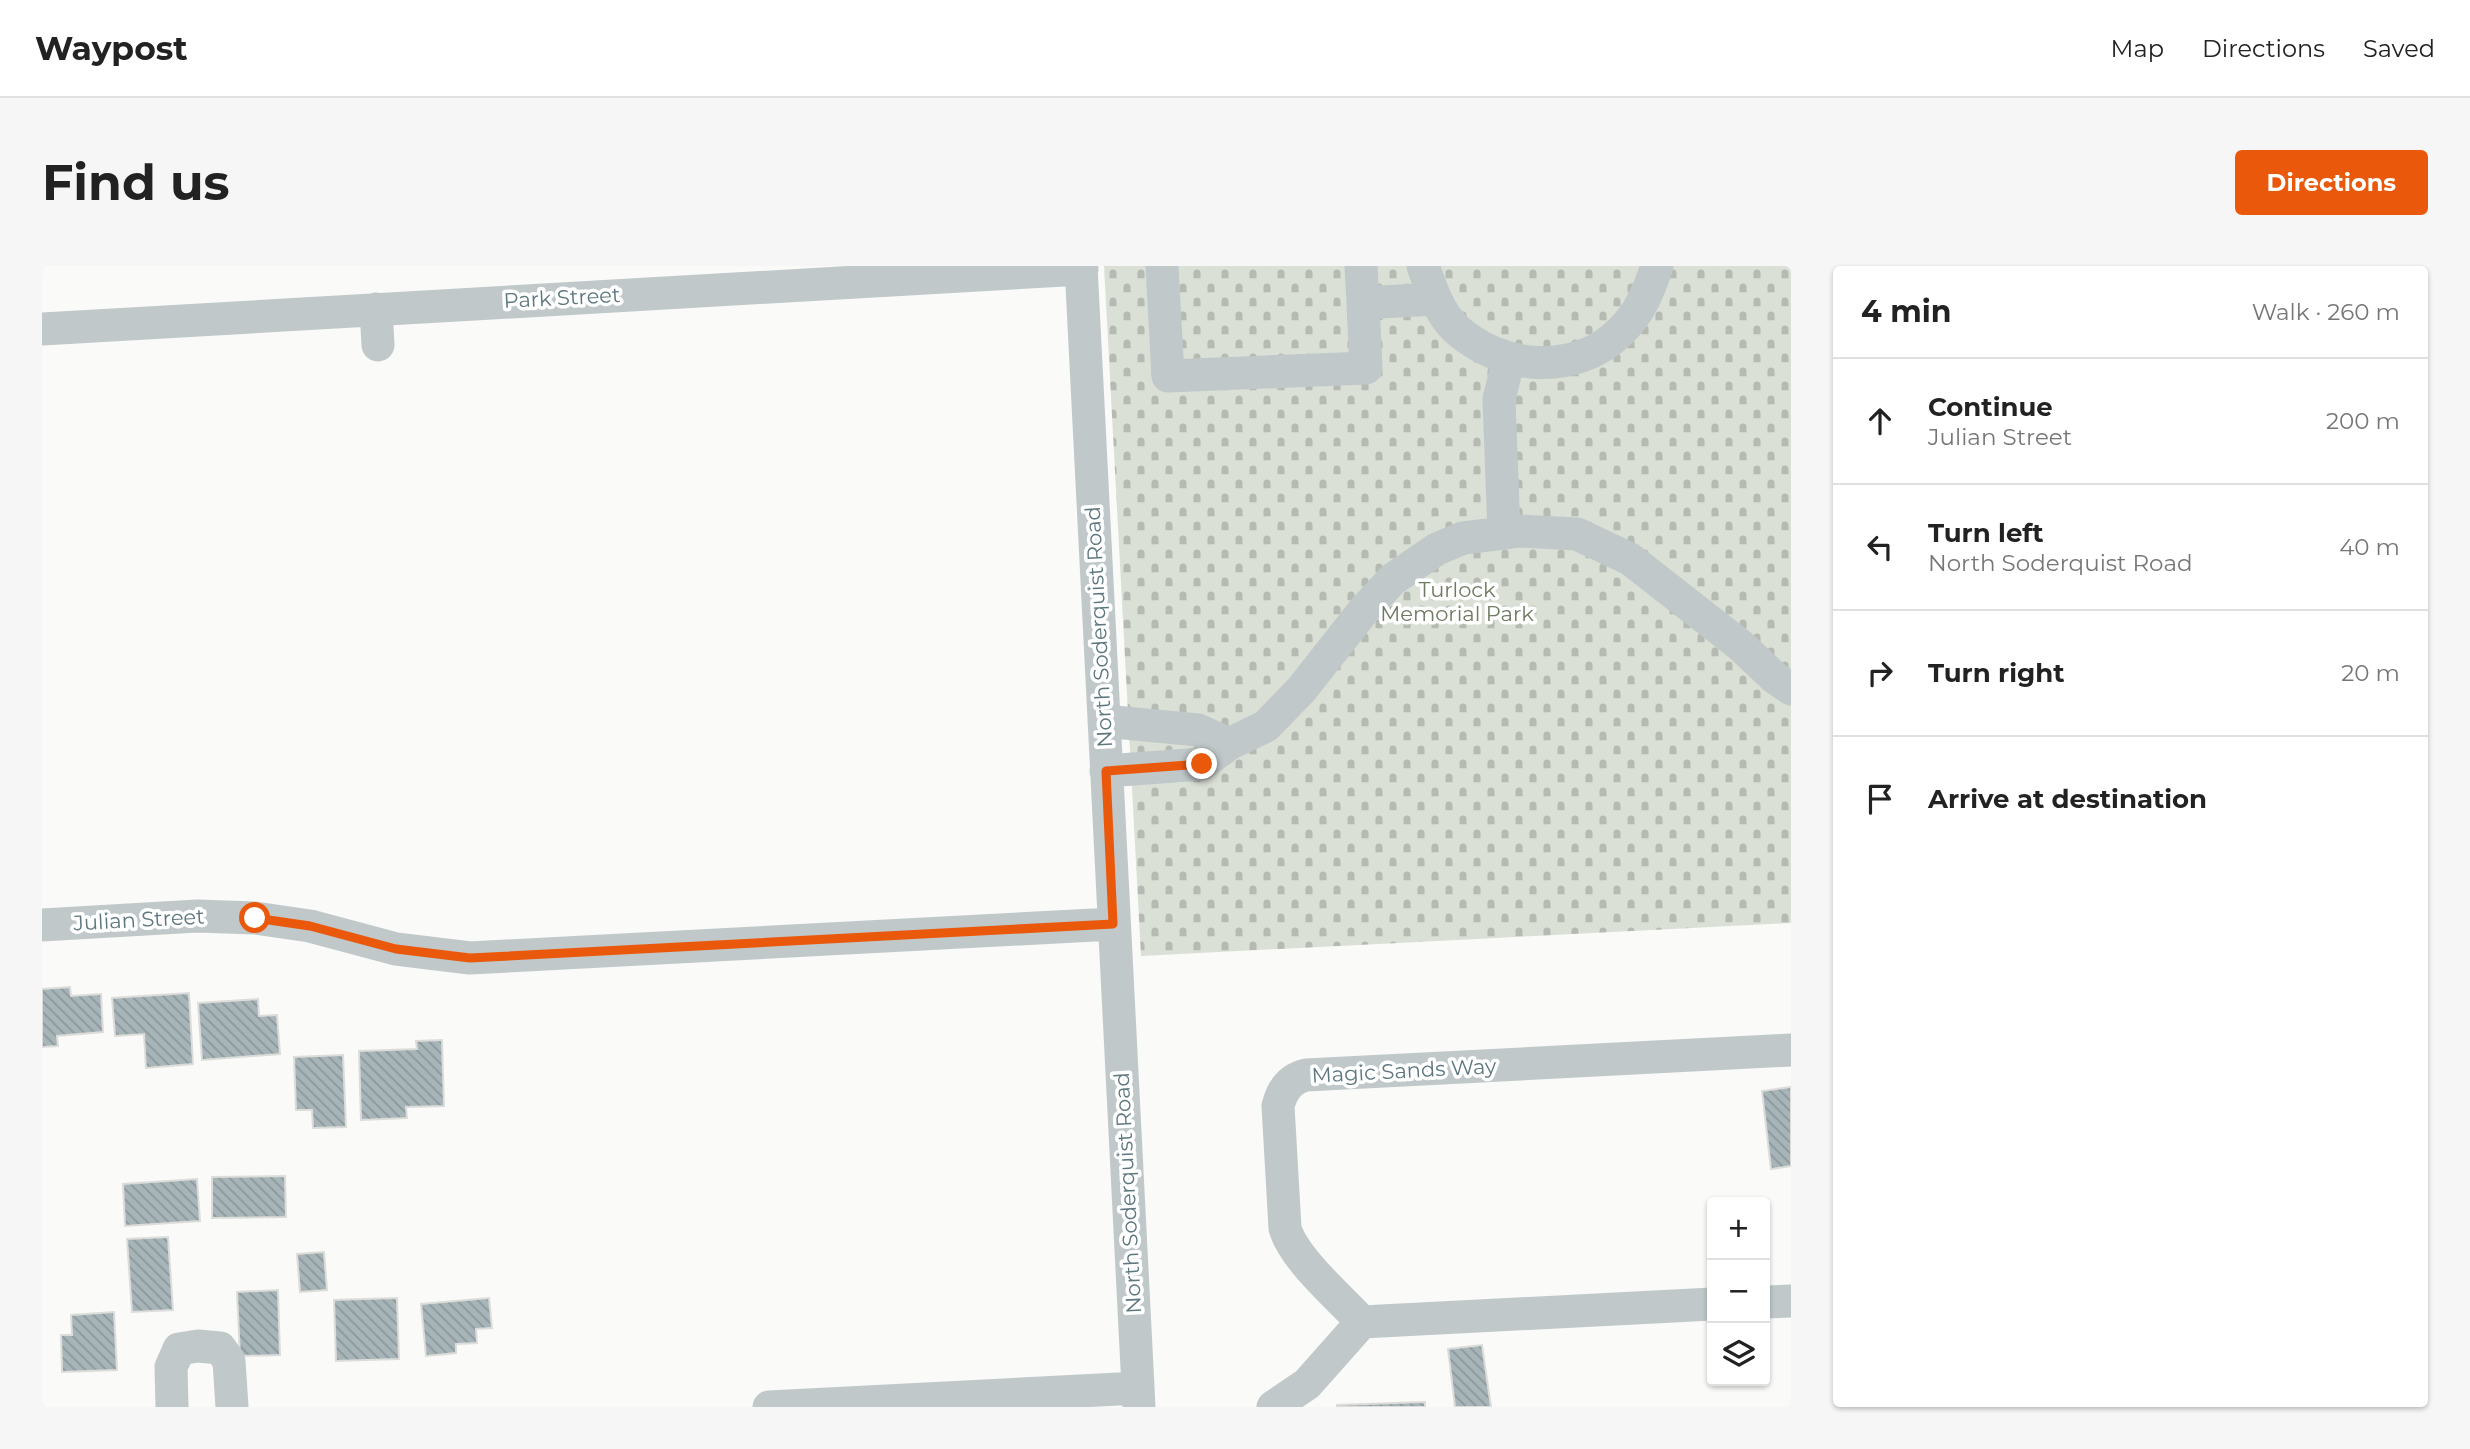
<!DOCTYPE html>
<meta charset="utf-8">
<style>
body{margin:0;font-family:Montserrat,sans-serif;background:#f6f6f6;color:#222}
.controls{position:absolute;right:21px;bottom:21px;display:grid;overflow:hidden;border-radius:7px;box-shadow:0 2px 5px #0004}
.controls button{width:63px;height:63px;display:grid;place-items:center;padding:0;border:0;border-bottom:2px solid #e0e0e0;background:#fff;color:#222;font:35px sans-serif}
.stop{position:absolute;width:21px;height:21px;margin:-16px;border:5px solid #ea580c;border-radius:50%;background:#fff}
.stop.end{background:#ea580c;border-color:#fff;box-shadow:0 2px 7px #0008}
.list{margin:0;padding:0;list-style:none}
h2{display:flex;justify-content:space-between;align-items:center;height:91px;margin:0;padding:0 28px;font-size:30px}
h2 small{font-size:23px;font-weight:400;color:#767676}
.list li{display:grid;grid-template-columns:46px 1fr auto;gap:21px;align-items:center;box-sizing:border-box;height:126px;padding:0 28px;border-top:2px solid #e0e0e0}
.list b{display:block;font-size:26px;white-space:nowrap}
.list p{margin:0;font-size:23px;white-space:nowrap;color:#767676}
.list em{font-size:23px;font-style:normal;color:#767676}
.icon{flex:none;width:38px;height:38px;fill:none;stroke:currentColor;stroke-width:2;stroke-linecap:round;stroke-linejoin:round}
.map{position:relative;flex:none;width:1749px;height:1141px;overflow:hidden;border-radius:7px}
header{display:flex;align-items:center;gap:42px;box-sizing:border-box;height:98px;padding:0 35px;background:#fff;border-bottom:2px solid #e0e0e0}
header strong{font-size:33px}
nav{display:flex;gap:38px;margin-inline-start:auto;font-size:24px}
.intro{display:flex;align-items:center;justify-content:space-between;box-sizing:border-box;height:168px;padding:0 42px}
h1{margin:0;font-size:49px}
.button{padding:18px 32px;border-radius:7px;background:#ea580c;color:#fff;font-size:24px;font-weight:700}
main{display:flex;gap:42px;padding:0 42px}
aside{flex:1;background:#fff;border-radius:7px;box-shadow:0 2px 5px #0004}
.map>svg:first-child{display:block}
</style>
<header>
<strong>Waypost</strong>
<nav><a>Map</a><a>Directions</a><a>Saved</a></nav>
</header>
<div class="intro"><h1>Find us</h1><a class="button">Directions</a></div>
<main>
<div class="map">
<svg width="1749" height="1141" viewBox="0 0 1749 1141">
<defs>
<pattern id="cemetery-stones" width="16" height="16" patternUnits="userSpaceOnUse" patternTransform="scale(1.75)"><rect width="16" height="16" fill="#dbe0d6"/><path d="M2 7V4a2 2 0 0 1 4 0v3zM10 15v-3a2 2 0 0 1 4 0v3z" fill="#b5bab3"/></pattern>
<pattern id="building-back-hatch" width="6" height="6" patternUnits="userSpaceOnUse" patternTransform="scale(1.75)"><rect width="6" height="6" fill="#a7b5b8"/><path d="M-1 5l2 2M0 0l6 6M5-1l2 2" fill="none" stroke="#8b989b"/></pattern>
</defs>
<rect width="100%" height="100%" fill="#fafaf8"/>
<path fill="url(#cemetery-stones)" d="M1062 0H1749V657L1099 690Z"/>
<path fill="url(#building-back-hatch)" stroke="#dcdcda" stroke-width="2" d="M28 721 29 730 59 728 61 766 15 770 16 780 0 781V723Z
M147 727 151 798 104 802 102 768 73 770 70 732Z
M216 733 217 750 235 749 238 788 160 794 156 737Z
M400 774 402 840 364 841 365 852 319 854 317 785 375 783 374 775Z
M301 789 304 861 271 862 270 844H254L252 791Z
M1749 821V900L1729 903 1720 825Z
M243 910 244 951 170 952V911Z
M155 913 158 955 83 960 81 918Z
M126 971 131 1044 90 1046 85 973Z
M282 986 285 1024 258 1026 255 988Z
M236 1024 238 1089 198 1090 195 1026Z
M355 1032 357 1093 294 1095 292 1034Z
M447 1032 450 1062 434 1063 435 1077 414 1078V1087L384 1090 379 1038Z
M72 1046 75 1104 20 1106 19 1069H30L29 1049Z
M1440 1079 1449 1141H1413L1406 1083Z
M1383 1136V1141H1295V1139Z"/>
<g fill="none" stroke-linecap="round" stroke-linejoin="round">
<path stroke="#c0c8ca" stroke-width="33" d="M1039 0 1097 1141
M1120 0 1126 110 1324 102 1321 37
M1319 0 1321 37 1392 33
M1381 0C1389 22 1396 45 1413 62 1458 104 1534 111 1579 65 1598 47 1607 24 1615 0
M334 43 336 79
M0 63 1040 3
M1462 267 1457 133 1467 93
M1062 455 1156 464 1187 478
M1064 505 1160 498 1187 478 1224 460 1259 424 1322 344 1351 313 1395 283 1421 272 1462 267 1478 265 1535 268 1588 293 1698 379 1733 412 1749 423
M0 659 155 650 213 652 268 660 354 683 428 692 1071 658
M1723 1036 1749 1035
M1320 1056C1298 1032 1251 992 1243 962L1236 840C1240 824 1248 813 1264 809L1749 784
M130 1141 129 1101 137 1083 156 1080 178 1082 187 1095 190 1141
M727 1141 1096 1122
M1231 1141 1265 1118 1320 1056 1670 1038"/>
</g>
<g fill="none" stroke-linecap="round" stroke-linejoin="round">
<path stroke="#ea580c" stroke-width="9" d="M213 652 268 660 354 683 428 692 1071 658 1064 505 1160 498"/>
</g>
<g text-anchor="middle" stroke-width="7" stroke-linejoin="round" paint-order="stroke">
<g font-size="21" fill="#5e777f" stroke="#fff">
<text transform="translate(520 32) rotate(-3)" y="7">Park Street</text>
<text transform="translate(1057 361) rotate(-93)" y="7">North Soderquist Road</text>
<text transform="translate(97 654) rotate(-3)" y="7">Julian Street</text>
<text transform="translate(1362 805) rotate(-3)" y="7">Magic Sands Way</text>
<text transform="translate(1086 927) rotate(-93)" y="7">North Soderquist Road</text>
</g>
<g font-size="21" fill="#6d7b62" stroke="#fff">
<text x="1415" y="331">Turlock<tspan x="1415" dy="24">Memorial Park</tspan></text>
</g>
</g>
</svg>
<div class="controls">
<button>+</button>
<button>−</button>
<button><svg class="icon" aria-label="layers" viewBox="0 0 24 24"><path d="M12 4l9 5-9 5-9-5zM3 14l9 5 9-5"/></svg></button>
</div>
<div class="stop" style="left:213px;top:652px"></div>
<div class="stop end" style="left:1160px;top:498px"></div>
</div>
<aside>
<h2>4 min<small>Walk · 260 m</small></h2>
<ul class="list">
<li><svg class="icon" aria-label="ahead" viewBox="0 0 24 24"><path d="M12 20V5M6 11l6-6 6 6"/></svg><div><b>Continue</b><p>Julian Street</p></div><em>200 m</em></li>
<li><svg class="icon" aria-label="left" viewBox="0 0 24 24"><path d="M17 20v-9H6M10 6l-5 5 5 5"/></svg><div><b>Turn left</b><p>North Soderquist Road</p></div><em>40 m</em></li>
<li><svg class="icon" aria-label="right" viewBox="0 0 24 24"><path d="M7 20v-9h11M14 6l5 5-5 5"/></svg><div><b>Turn right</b></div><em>20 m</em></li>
<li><svg class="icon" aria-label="arrive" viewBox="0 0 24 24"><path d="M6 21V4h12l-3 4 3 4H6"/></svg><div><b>Arrive at destination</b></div></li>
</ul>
</aside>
</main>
